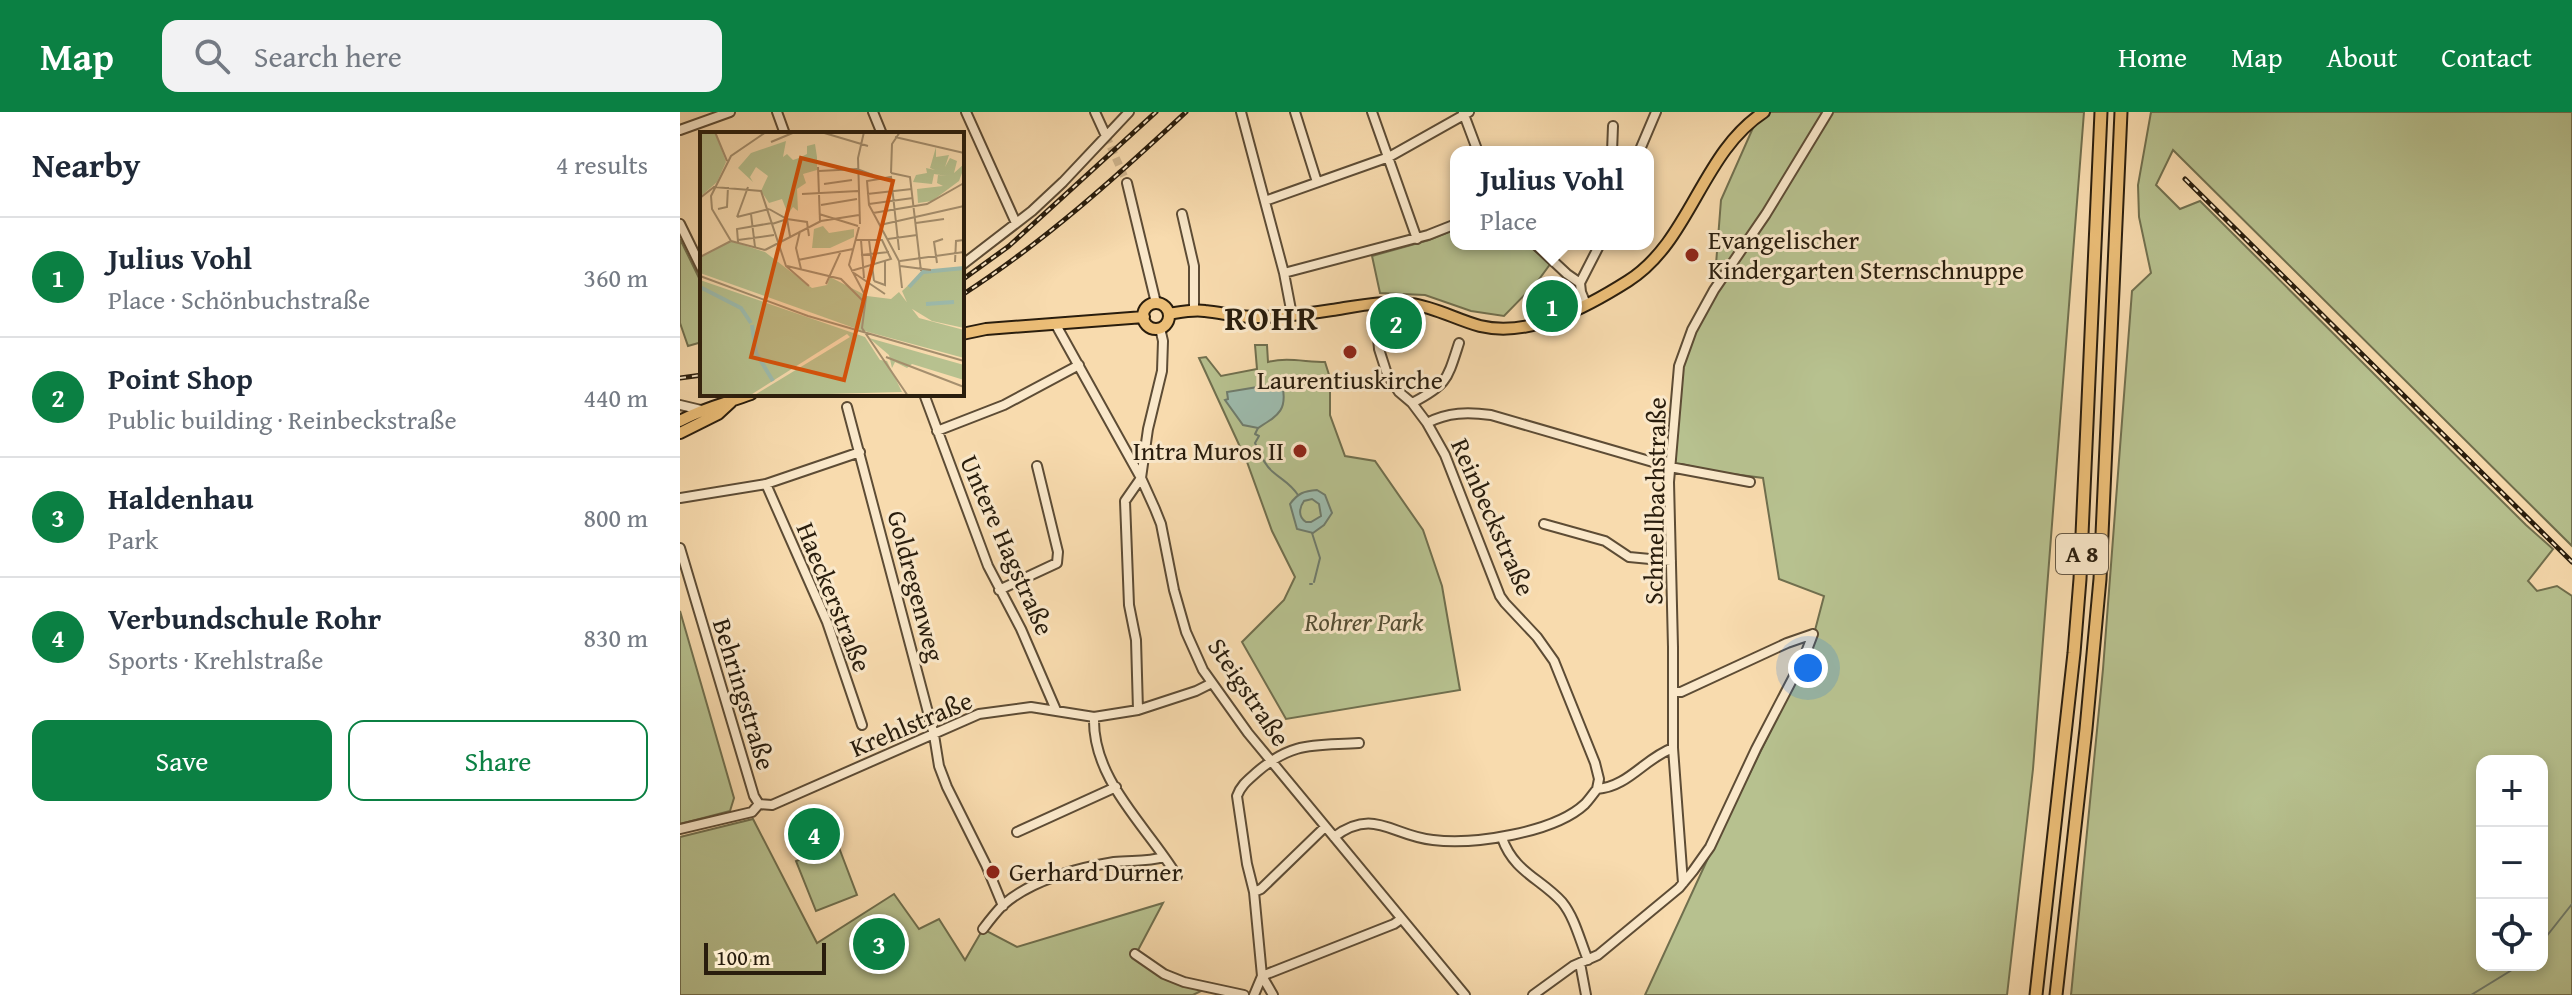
<!DOCTYPE html>
<meta charset="utf-8">
<style>
body{margin:0;font-family:"Gentium Book Plus",serif;background:#f2f2f3;color:#1f2937}
.controls{position:absolute;right:24px;bottom:24px;display:grid;overflow:hidden;border-radius:16px;box-shadow:0 4px 12px #0003}
.controls button{width:72px;height:72px;display:grid;place-items:center;padding:0;border:0;border-bottom:2px solid #e0e1e3;background:#fff;color:#1f2937;font:40px sans-serif}
.scale{position:absolute;left:24px;bottom:20px;width:122px;box-sizing:border-box;padding-left:8px;border:4px solid #291d0d;border-top:0;font-size:22px;line-height:28px;white-space:nowrap;color:#291d0d;-webkit-text-stroke:6px #fae8ca;paint-order:stroke}
.you{position:absolute;left:1128px;top:556px;width:28px;height:28px;margin:-20px;border:6px solid #fff;border-radius:50%;background:#1a73e8;box-shadow:0 0 0 12px #1a73e833}
.badge{display:grid;place-items:center;width:52px;height:52px;border-radius:50%;background:#0b8043;color:#fff;font-size:26px;font-weight:700}
.pin{position:absolute;translate:-50% -50%;border:4px solid #fff;box-shadow:0 2px 8px #0006}
.popup{position:absolute;left:770px;top:34px;width:204px;height:104px;box-sizing:border-box;display:grid;place-content:center;border-radius:16px;background:#fff;filter:drop-shadow(0 2px 6px #0005);font-size:26px;white-space:nowrap;color:#747a83}
.popup b{font-size:30px;color:#1f2937}
.popup::after{content:'';position:absolute;left:50%;top:100%;margin-left:-16px;border:16px solid transparent;border-top-color:#fff}
.list{margin:0;padding:0;list-style:none}
h2{display:flex;justify-content:space-between;align-items:center;height:104px;margin:0;padding:0 32px;font-size:34px}
h2 small{font-size:26px;font-weight:400;color:#747a83}
.list li{display:grid;grid-template-columns:52px 1fr auto;gap:24px;align-items:center;box-sizing:border-box;height:120px;padding:0 32px;border-top:2px solid #e0e1e3}
.list b{display:block;font-size:30px;white-space:nowrap}
.list p{margin:0;font-size:26px;white-space:nowrap;color:#747a83}
.list em{font-size:26px;font-style:normal;color:#747a83}
.actions{display:flex;gap:16px;padding:24px 32px}
.actions a{flex:1;padding:18px 0;border:2px solid #0b8043;border-radius:16px;text-align:center;font-size:28px;color:#0b8043}
.actions .main{background:#0b8043;color:#fff}
.icon{flex:none;width:44px;height:44px;fill:none;stroke:currentColor;stroke-width:2;stroke-linecap:round;stroke-linejoin:round}
.map{position:relative;flex:none;width:1892px;height:883px;overflow:hidden}
header{display:flex;align-items:center;gap:48px;box-sizing:border-box;height:112px;padding:0 40px;background:#0b8043;color:#fff}
header strong{font-size:38px}
nav{display:flex;gap:44px;margin-inline-start:auto;font-size:28px}
.search{width:560px;height:72px;background:#f2f2f3;display:flex;align-items:center;gap:20px;box-sizing:border-box;padding:0 28px;border-radius:16px;color:#747a83;font-size:30px}
main{display:flex}
aside{flex:1;background:#fff}
.map>svg:first-child{display:block}
</style>
<header>
<strong>Map</strong>
<div class="search"><svg class="icon" aria-label="search" viewBox="0 0 24 24"><circle cx="10" cy="10" r="6"/><path d="M15 15l6 6"/></svg>Search here</div>
<nav><a>Home</a><a>Map</a><a>About</a><a>Contact</a></nav>
</header>
<main>
<aside>
<h2>Nearby<small>4 results</small></h2>
<ul class="list">
<li><span class="badge">1</span><div><b>Julius Vohl</b><p>Place · Schönbuchstraße</p></div><em>360 m</em></li>
<li><span class="badge">2</span><div><b>Point Shop</b><p>Public building · Reinbeckstraße</p></div><em>440 m</em></li>
<li><span class="badge">3</span><div><b>Haldenhau</b><p>Park</p></div><em>800 m</em></li>
<li><span class="badge">4</span><div><b>Verbundschule Rohr</b><p>Sports · Krehlstraße</p></div><em>830 m</em></li>
</ul>
<div class="actions"><a class="main">Save</a><a>Share</a></div>
</aside>
<div class="map">
<svg width="1892" height="883" viewBox="0 0 1892 883">
<rect width="100%" height="100%" fill="#f8dbae"/>
<filter id="stains"><feTurbulence type="fractalNoise" baseFrequency=".0025" numOctaves="4"/><feColorMatrix values="0 0 0 0 .2 0 0 0 0 .09 0 0 0 0 .02 0 0 0 .5 -.17"/></filter>
<radialGradient id="worn" r=".72"><stop offset=".6" stop-color="#630" stop-opacity="0"/><stop offset="1" stop-color="#630" stop-opacity=".3"/></radialGradient>
<path fill="#b7c18f" stroke="#706f4e" stroke-width="2" fill-rule="evenodd" d="M1080 0H1404L1353 657 1327 883H965L1029 744 1129 541 1144 484 1099 467 1083 366 1037 360 997 351 990 355 999 254 1034 178 1041 88Z
M1471 0H1892V434L1493 38 1476 73 1500 97 1520 89 1846 413 1873 437 1848 469 1857 479 1877 474 1892 484V883H1391L1423 557 1452 179 1471 161 1459 105 1458 73ZM1802 649H1862V853H1802Z
M776 117V132H850L871 151 857 170 824 204 791 199 745 183 700 181 692 144 749 128Z
M0 127 22 172V230L8 234 0 211Z
M575 233H587L588 250C606 245 626 250 645 250L650 266V303L665 344 695 349 743 418 762 474 780 578 606 607 562 530 604 488 615 465 592 419 567 350 519 246 526 245 541 264 577 257Z
M0 499 54 686 50 699 0 712Z
M73 707 137 831 214 782 239 817 259 807 285 848 303 817 337 835 483 791 456 842 484 862 529 875 513 883H0V725Z
M158 733 177 783 136 799 116 749Z"/>
<path fill="#9dbbad" stroke="#6f7c6d" stroke-width="2" fill-rule="evenodd" d="M602 271C608 298 599 303 578 316L563 313 545 288 548 287 547 280Z
M637 378 645 383 652 401 644 413 633 421 617 417 610 392C618 381 624 379 637 378ZM632 387 639 392 641 404 631 410H626C618 405 619 396 624 389Z"/>
<g fill="none" stroke-linecap="round" stroke-linejoin="round">
<path stroke="#6f7c6d" stroke-width="2" d="M578 316 575 322 579 324 575 331C580 341 584 353 593 360 602 368 610 371 618 383
M632 421 640 446 634 470
M630 472H632
M1862 830 1892 792
M1791 883 1840 853"/>
<path stroke="#cfb58e" stroke-width="8" stroke-dasharray="8 4" stroke-linecap="butt" d="M426 24 447 71"/>
<g stroke="#5d4c35" stroke-width="12">
<path id="minor" d="M97 0 105 22
M193 0 202 22
M286 0 336 111
M415 0 426 24
M561 0 604 161 612 203
M615 0 637 70
M692 0 737 127
M783 0 798 40
M0 18 50 0
M932 40 933 14
M959 40 976 0
M447 71 476 191
M585 89 709 45 789 0
M502 102 514 154V198
M0 112 22 157
M855 132 887 162 900 171 901 180 906 192
M282 153 352 99 383 70 449 0
M604 161 748 123 776 112
M900 171 920 132
M695 192 699 237 707 262 719 280 732 291 747 311 765 343 820 484 825 491 857 525 874 549 915 651 919 667 917 677
M376 213 461 366 475 397 481 412 494 478 506 520 523 558 568 621 785 883
M244 282 308 454 341 517 376 598
M732 291C767 273 767 268 779 231
M0 293 21 298
M167 295 254 623 259 654 267 675 306 753 323 794
M747 311C768 300 788 300 811 303L990 355 1070 370
M257 319 324 293 399 253
M86 372 147 510 182 613
M0 386 86 372 180 340
M864 412 925 429 949 445 991 449
M0 436 74 684 79 692
M319 478 377 451 378 440 357 354
M993 580H1001L1107 531 1133 522
M458 598 456 528 449 493 445 389 461 366 468 317 482 259 483 229 480 216
M414 605C412 668 467 714 497 764
M0 717 72 700 79 692 92 693 299 602 351 595 414 605 458 598 516 579 532 571
M337 720 436 675
M654 725C694 695 712 724 753 728 793 733 874 721 905 692 909 688 913 682 917 677 948 675 965 646 993 636
M822 726C834 760 860 766 882 790 895 806 900 829 908 848
M1003 771 993 636V535L989 370 999 254 1012 218 1034 178 1086 102 1148 0
M574 780 581 777 645 715
M303 817C309 809 316 800 323 793 351 768 398 756 434 750 451 748 467 750 484 745
M455 842 484 862 504 870 564 883
M900 851 906 883
M574 883 582 864 574 780 567 752 557 684C561 673 568 668 577 660 613 629 634 634 679 631
M593 883 582 864 714 812 721 807
M853 883 893 854 918 843 999 776 1013 759 1030 735 1076 637 1125 543 1133 522"/>
</g>
<g stroke="#291d0d" stroke-width="14">
<path id="major" d="M463 204a13 13 0 1 1 26 0a13 13 0 1 1-26 0Z
M489 202C501 200 513 197 525 199 544 201 561 206 580 205 604 204 628 202 652 198 678 194 705 188 731 192 755 195 777 208 800 214 850 226 907 195 948 169 1011 129 1021 41 1084 0
M282 222 306 217 464 205
M0 309C23 296 47 291 71 282
M0 321 38 302 51 290"/>
</g>
<g stroke="#291d0d" stroke-width="15">
<path id="highway" d="M1356 883 1394 541 1400 467 1421 0
M1376 883 1406 617 1420 467 1441 0"/>
</g>
<use href="#minor" stroke="#fae8ca" stroke-width="8"/>
<use href="#major" stroke="#ecbe77" stroke-width="10"/>
<use href="#highway" stroke="#ecbe77" stroke-width="11"/>
<g stroke="#291d0d" stroke-width="5">
<path id="rail" d="M1505 67 1892 450
M282 168 329 134 476 0
M282 183C364 130 435 66 506 0
M0 266 22 263"/>
</g>
<use href="#rail" stroke="#fae8ca" stroke-width="2" stroke-dasharray="6" stroke-linecap="butt"/>
</g>
<g fill="#8f2418" stroke="#fae8ca" stroke-width="3">
<circle cx="1012" cy="143" r="8"/>
<circle cx="670" cy="240" r="8"/>
<circle cx="620" cy="339" r="8"/>
<circle cx="313" cy="760" r="8"/>
</g>
<g text-anchor="middle" stroke-width="6" stroke-linejoin="round" paint-order="stroke">
<rect fill="#fae8ca" stroke="#685a46" stroke-width="2" x="1376" y="422" width="52" height="40" rx="6"/>
<g font-size="24" font-weight="bold" fill="#291d0d">
<text x="1402" y="450">A 8</text>
</g>
<g font-size="26" fill="#291d0d" stroke="#fae8ca" text-anchor="start">
<text x="1028" y="137">Evangelischer<tspan x="1028" dy="30">Kindergarten Sternschnuppe</tspan></text>
<text x="670" y="277" text-anchor="middle">Laurentiuskirche</text>
<text x="604" y="348" text-anchor="end">Intra Muros II</text>
<text x="329" y="769">Gerhard Durner</text>
</g>
<g font-size="26" fill="#291d0d" stroke="#fae8ca">
<text transform="translate(975 389) rotate(-89)" y="9">Schmellbachstraße</text>
<text transform="translate(813 405) rotate(66)" y="9">Reinbeckstraße</text>
<text transform="translate(327 433) rotate(66)" y="9">Untere Hagstraße</text>
<text transform="translate(236 474) rotate(75)" y="9">Goldregenweg</text>
<text transform="translate(154 485) rotate(68)" y="9">Haeckerstraße</text>
<text transform="translate(569 580) rotate(56)" y="9">Steigstraße</text>
<text transform="translate(64 582) rotate(73)" y="9">Behringstraße</text>
<text transform="translate(231 612) rotate(-23)" y="9">Krehlstraße</text>
</g>
<g font-size="26" font-style="italic" fill="#544e34" stroke="#fae8ca">
<text x="684" y="519">Rohrer Park</text>
</g>
<g font-size="34" font-weight="bold" letter-spacing="2" fill="#291d0d" stroke="#fae8ca">
<text x="592" y="218">ROHR</text>
</g>
</g>
<g transform="translate(20 20)">
<rect width="264" height="264" fill="#f8dbae"/>
<path d="M0 0H15L26 30 17 50 0 65ZM86 9 83 25 87 22 93 28 99 26 107 22V14L115 12 117 25V38L103 42 106 51 97 57 98 79 93 75 88 82 82 67 69 71 61 59 68 44 56 35 50 45 53 50 38 36 51 21ZM236 15V25L249 23 245 35 250 26 257 29 254 41 264 32V46L262 41 259 49 232 69 218 71 217 57 243 54 237 51 238 43 247 44 234 42 232 52 213 50 216 43 227 41 226 36 235 38 230 36ZM123 94 129 101 154 97V105L130 116H112L114 97ZM31 109 65 120 112 156 127 153 130 145 167 164 191 167 199 160 219 186 264 198V226L157 197 0 141V125ZM264 136V196L232 189 209 175 202 159 222 141ZM0 148 165 205 180 228 187 229 202 260 53 264 150 205 147 202 49 264H0ZM169 206 264 233V248L212 232 207 236 195 230 192 236 189 223Z" fill="#b7c18f"/>
<path fill="none" stroke="#9dbbad" stroke-width="4" d="M0 155 41 176 51 191M209 155 223 140 264 136M226 172 254 170M52 193 56 221 73 249"/>
<path fill="none" stroke="#a58f6e" stroke-width="2" d="M15 0 27 29M121 0 168 14M195 5 264 21M71 10 95 0M118 35 120 90M119 39 157 37 173 43M191 41 210 45 221 139M191 41 192 12 200 0M124 52 152 48M102 62 158 59M167 62 212 57M0 66 14 55 61 59 86 134 109 154M169 72 213 66M121 73 157 67M18 77 27 75 28 55M69 77 87 87 107 90 109 104M173 81 227 72 264 51M51 82 55 115M119 82 158 94M37 85 69 77M37 85 48 55M216 91 244 87M72 92 87 87 90 104M160 92 158 26 164 0M180 93 264 74M159 95 149 133 166 165 162 196 208 264M100 99 96 116 101 137M188 107 217 103M38 108 74 103M161 108 164 146M169 108 174 149M31 109 12 77 11 64 31 24 66 0M31 109 65 118M38 110 37 97 72 91M65 118 121 89 159 83M199 118 191 45 167 49 169 73 199 129 202 156M161 123 189 120M0 125 31 109M98 128 153 117M200 129 264 120M255 130 256 109 264 108M237 131 234 110 243 107M87 134 141 147 165 171M200 134 231 138M151 139 191 127 182 108H156M154 141 185 162M0 144 108 184 264 229M174 149 185 153V129M126 152 141 119M186 225 264 255"/>
<path fill="#d5530c" fill-opacity="0.15" stroke="#d5530c" stroke-width="4" d="M101 26 193 49 144 248 51 225Z"/>
<rect width="264" height="264" fill="none" stroke="#291d0d" stroke-width="4"/>
</g>
<rect width="100%" height="100%" filter="url(#stains)"/>
<rect width="100%" height="100%" fill="url(#worn)"/>
</svg>
<div class="controls">
<button>+</button>
<button>−</button>
<button><svg class="icon" aria-label="locate" viewBox="0 0 24 24"><circle cx="12" cy="12" r="6"/><path d="M12 2v4M12 18v4M2 12h4M18 12h4"/></svg></button>
</div>
<div class="scale">100 m</div>
<div class="you"></div>
<div class="pin badge" style="left:872px;top:194px">1</div>
<div class="popup"><b>Julius Vohl</b>Place</div>
<div class="pin badge" style="left:716px;top:211px">2</div>
<div class="pin badge" style="left:199px;top:832px">3</div>
<div class="pin badge" style="left:134px;top:722px">4</div>
</div>
</main>
